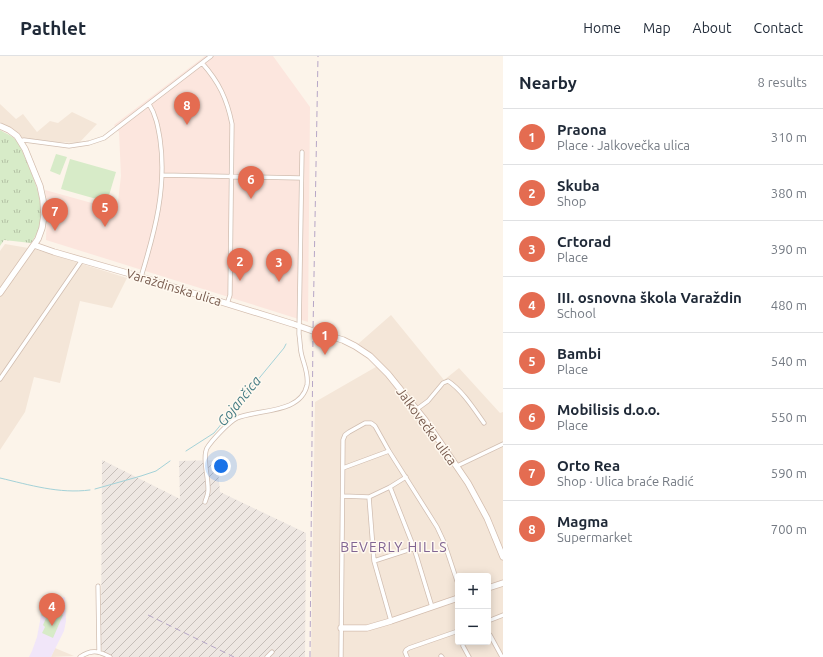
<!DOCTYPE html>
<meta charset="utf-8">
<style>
body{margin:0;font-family:Ubuntu,sans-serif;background:#f6f6f7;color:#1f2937}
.controls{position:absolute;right:12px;bottom:12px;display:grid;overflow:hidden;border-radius:4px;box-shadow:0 2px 10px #0003}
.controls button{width:36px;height:36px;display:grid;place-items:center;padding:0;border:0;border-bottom:1px solid #e0e1e3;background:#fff;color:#1f2937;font:20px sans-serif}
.you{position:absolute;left:221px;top:410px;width:14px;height:14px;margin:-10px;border:3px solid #fff;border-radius:50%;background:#1a73e8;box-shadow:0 0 0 6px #1a73e833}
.badge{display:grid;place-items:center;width:26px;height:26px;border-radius:50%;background:#e46c51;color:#fff;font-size:13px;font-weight:700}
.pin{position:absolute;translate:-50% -33px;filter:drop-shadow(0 1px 2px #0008)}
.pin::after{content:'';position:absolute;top:21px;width:14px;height:12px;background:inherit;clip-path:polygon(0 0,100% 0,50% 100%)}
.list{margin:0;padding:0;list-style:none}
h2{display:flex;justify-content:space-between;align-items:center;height:52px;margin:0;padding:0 16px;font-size:17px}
h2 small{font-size:13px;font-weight:400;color:#747a83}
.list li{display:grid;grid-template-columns:26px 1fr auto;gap:12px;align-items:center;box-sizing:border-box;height:56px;padding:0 16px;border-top:1px solid #e0e1e3}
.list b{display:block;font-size:15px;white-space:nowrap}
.list p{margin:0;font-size:13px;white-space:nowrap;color:#747a83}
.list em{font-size:13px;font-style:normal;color:#747a83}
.map{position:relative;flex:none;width:503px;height:601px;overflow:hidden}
header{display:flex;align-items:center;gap:24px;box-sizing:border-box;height:56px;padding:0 20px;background:#fff;border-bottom:1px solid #e0e1e3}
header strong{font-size:19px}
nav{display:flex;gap:22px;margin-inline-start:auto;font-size:14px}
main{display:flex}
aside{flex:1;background:#fff}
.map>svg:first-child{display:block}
</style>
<header>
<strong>Pathlet</strong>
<nav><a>Home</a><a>Map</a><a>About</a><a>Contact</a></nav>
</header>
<main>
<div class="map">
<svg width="503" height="601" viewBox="0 0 503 601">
<defs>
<pattern id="industrial-furrows" width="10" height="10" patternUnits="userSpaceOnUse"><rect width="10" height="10" fill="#eee7e2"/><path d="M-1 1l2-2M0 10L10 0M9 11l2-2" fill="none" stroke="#c6beb9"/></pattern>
<pattern id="park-tufts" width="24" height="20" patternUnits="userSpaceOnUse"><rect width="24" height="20" fill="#d7ebc8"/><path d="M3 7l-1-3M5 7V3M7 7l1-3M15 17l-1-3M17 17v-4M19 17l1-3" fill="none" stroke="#b3c1a5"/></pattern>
</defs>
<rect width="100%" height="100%" fill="#fcf4ea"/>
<path fill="#f4e6d8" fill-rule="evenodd" d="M0 48 16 63 23 58 37 76 50 65 58 67 72 56 97 68 79 87 56 86 22 82 15 75 0 66Z
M5 188 34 193 127 222 112 252 80 245 60 327 34 321 25 356 0 394V195Z
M391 259 444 324 459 312 500 357 503 356V601H311L315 346 381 308 358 288ZM458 520H488V586H458Z
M55 592 74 600 51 601Z"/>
<path fill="#fce6de" d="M205 0H273L310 51 308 266 235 243 46 184 47 149 45 134 117 154 121 120 119 76 114 69Z"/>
<path fill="url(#industrial-furrows)" d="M102 404 180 443 179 405 217 404 220 436 306 477 305 601H104L101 591Z"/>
<path fill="#f1e6f9" d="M65 541 66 565 64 575 51 601H29L32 595 37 581 40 565 42 545Z"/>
<path fill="#d7ebc8" d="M56 98 67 101 60 119 50 115Z
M70 103 116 116 107 146 61 133Z
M46 550 63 559 53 582 42 577 45 571 43 569 46 562 41 559Z"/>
<path fill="url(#park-tufts)" d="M0 74C5 77 11 79 16 84 21 90 23 98 27 106 35 125 44 147 40 168 39 175 35 181 31 187L4 184 0 190Z"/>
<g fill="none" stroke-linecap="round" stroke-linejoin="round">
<path stroke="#a4d2d8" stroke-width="1" d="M186 395 214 377 284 292 286 288
M0 422C30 429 59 438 90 434
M95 433 141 420 156 415 170 405"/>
<g stroke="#d1beb1" stroke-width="5">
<path id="street" d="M202 7C219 26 227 43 232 68L230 239 227 248
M20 85 24 84 69 90 89 87 104 82 211 0
M162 119 301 122
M141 221C155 175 167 131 160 83 158 71 156 59 149 48
M0 323 82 204
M417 353 428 345 443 327 448 325C462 334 474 353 484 367
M457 410 503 388
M343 412 389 395
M390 431 414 492 432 551
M343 440 369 441 390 431 406 421
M369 441 374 505 391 565
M205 446C206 443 208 438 208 435 209 423 202 402 207 392 212 384 229 366 237 362 258 353 301 358 307 329 309 317 303 307 301 296 300 290 300 284 299 278L302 96
M374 505 414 492
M98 530 99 596
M488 565 503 559
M490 579 502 601
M463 590 469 601
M441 600 442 601
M80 601C91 593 99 595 110 601
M267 601 272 596
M341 601 343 384 345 379 349 376 365 367H371L375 370 389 395 437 471 444 486 458 528
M407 601 405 596 406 594 409 592 458 575"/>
</g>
<g stroke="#d4beaf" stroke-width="7">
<path id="secondary" d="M0 70 9 74 17 80 25 93 40 130 43 144 44 159 42 172 38 183 0 237
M34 189 54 196 141 221 293 268 313 275 343 284 355 290 370 300 388 318 425 364 468 427 487 462 503 501
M488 532 503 527
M341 572H367L391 565 458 542"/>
</g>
<use href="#street" stroke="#fff" stroke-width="3.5"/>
<use href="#secondary" stroke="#fff" stroke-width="5.5"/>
<path stroke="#b7a7c7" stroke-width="1" stroke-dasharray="6 4" stroke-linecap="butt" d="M148 559 234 601
M310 601 313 275 318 0"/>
</g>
<g text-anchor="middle" stroke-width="3" stroke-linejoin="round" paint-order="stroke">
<g font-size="13" fill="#775a4d" stroke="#fff9f0">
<text transform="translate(174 231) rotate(17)" y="5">Varaždinska ulica</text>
<text transform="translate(427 370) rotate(54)" y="5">Jalkovečka ulica</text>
</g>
<g font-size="14" font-style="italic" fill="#437b83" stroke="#fff9f0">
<text transform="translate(239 345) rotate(-51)" y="5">Gojančica</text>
</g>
<g font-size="14" letter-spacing="1" fill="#816593" stroke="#fff9f0">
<text x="394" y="496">BEVERLY HILLS</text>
</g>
</g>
</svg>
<div class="controls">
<button>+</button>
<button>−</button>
</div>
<div class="you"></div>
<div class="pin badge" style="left:325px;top:299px">1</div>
<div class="pin badge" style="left:240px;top:225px">2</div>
<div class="pin badge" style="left:279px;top:226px">3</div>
<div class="pin badge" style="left:52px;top:570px">4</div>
<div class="pin badge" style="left:105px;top:171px">5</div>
<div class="pin badge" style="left:251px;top:143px">6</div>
<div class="pin badge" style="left:55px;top:175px">7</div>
<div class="pin badge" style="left:187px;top:69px">8</div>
</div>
<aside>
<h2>Nearby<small>8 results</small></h2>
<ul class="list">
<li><span class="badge">1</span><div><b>Praona</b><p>Place · Jalkovečka ulica</p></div><em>310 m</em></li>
<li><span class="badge">2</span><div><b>Skuba</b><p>Shop</p></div><em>380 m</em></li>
<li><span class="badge">3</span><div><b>Crtorad</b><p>Place</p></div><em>390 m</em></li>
<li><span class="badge">4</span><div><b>III. osnovna škola Varaždin</b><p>School</p></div><em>480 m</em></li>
<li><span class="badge">5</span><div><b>Bambi</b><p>Place</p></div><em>540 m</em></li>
<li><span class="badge">6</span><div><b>Mobilisis d.o.o.</b><p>Place</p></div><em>550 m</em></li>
<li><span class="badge">7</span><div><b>Orto Rea</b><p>Shop · Ulica braće Radić</p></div><em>590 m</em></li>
<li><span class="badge">8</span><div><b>Magma</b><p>Supermarket</p></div><em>700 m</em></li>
</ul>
</aside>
</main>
